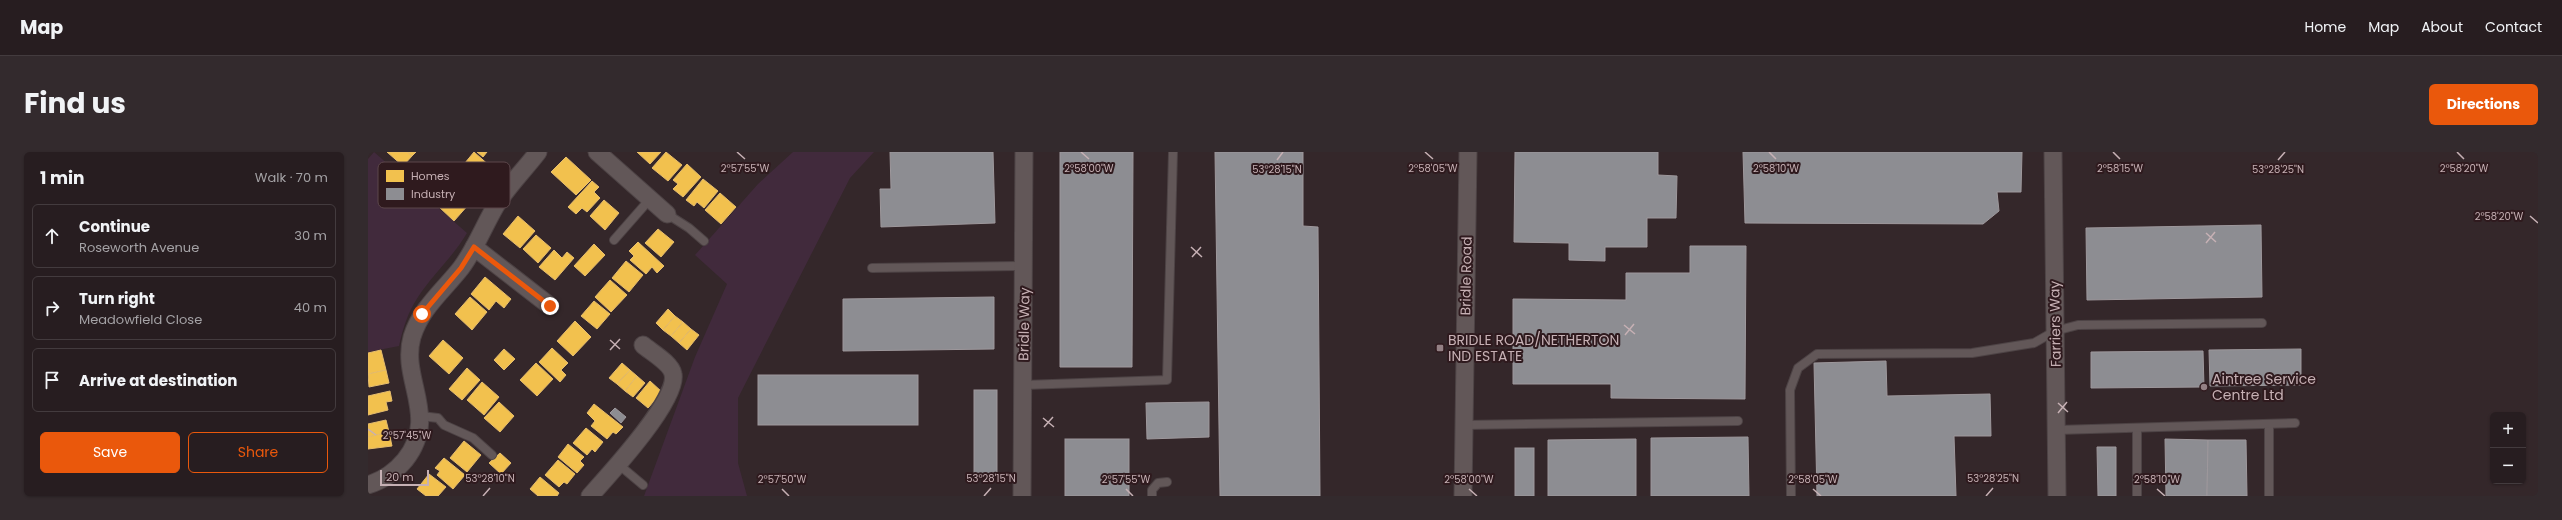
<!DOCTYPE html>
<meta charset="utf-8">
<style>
body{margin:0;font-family:Poppins,sans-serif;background:#332a2d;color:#f1f3f6}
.controls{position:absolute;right:12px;bottom:12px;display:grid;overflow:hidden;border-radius:6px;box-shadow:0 1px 3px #0004}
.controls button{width:36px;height:36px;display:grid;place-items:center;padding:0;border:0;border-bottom:1px solid #433b3e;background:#271d20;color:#f1f3f6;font:20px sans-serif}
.scale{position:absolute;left:12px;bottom:10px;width:49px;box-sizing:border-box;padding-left:4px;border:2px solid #c6b0b4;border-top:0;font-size:11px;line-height:14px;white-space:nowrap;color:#c6b0b4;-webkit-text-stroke:3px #2f1a1e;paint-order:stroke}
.stop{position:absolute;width:12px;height:12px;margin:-9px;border:3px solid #ea580c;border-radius:50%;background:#fff}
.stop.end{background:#ea580c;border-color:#fff;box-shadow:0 1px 4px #0008}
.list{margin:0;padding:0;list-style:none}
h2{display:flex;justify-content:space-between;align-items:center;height:52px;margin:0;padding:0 16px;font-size:17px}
h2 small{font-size:13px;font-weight:400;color:#a4a2a5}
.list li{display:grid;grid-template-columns:26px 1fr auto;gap:12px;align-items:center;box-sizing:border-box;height:64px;margin:0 8px 8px;padding:0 8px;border:1px solid #433b3e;border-radius:6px}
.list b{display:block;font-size:15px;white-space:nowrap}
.list p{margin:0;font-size:13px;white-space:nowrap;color:#a4a2a5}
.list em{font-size:13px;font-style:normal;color:#a4a2a5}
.actions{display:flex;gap:8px;padding:12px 16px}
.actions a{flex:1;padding:9px 0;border:1px solid #ea580c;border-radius:6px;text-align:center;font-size:14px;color:#ea580c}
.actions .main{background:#ea580c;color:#fff}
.icon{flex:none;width:22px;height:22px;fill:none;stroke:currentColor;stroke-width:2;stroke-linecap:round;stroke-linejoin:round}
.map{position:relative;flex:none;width:2170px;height:344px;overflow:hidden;border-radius:6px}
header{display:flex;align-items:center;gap:24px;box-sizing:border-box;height:56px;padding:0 20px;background:#271d20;border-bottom:1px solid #433b3e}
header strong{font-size:19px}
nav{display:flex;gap:22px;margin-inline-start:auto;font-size:14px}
.intro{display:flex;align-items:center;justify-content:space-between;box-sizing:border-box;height:96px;padding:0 24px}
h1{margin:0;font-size:28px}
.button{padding:10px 18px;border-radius:6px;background:#ea580c;color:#fff;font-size:14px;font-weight:700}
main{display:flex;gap:24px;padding:0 24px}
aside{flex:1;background:#271d20;border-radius:6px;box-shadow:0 1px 3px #0004}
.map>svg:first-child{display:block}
.green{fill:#412a3c}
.homes{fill:#f2c14e;stroke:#e5bc6d}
.industry{fill:#8d8d92;stroke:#9e989c}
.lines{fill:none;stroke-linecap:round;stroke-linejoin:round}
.lane-casing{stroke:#4d4345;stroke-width:10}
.street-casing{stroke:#4d4345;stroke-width:19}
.lane{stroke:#625758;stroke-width:8}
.street{stroke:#625758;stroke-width:17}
.route{stroke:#ea580c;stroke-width:5}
.ticks{fill:none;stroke:#c6b0b4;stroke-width:1.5}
.poi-dot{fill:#938084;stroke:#2f1a1e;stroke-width:1.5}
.labels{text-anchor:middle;stroke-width:4;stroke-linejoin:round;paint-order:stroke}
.street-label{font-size:14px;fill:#c6b0b4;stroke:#2f1a1e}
.poi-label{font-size:14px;fill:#c6b0b4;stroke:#2f1a1e;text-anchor:start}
.key{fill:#2f1a1e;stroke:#5c474b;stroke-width:1}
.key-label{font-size:11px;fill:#c6b0b4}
.ticks-label{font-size:10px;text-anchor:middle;fill:#c6b0b4;stroke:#2f1a1e;stroke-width:4;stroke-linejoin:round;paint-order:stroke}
</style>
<header>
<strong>Map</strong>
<nav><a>Home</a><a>Map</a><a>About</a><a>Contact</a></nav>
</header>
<div class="intro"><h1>Find us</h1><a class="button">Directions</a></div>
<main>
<aside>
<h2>1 min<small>Walk · 70 m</small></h2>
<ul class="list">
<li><svg class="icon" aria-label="ahead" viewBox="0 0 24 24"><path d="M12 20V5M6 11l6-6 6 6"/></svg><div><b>Continue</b><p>Roseworth Avenue</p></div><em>30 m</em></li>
<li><svg class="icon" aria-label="right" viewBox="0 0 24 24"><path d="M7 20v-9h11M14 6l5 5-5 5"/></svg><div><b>Turn right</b><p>Meadowfield Close</p></div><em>40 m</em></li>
<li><svg class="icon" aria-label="arrive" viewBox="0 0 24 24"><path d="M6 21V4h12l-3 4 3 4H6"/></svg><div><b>Arrive at destination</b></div></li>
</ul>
<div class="actions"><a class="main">Save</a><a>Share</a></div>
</aside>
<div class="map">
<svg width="2170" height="344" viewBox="0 0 2170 344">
<rect width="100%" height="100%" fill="#34272a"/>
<g class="green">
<path d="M6,0L99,81C85,105 65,122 50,145C40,160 35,176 31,194L0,200V7Z"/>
<polygon points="425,0 506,0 482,26 370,246 370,311 379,344 276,344 327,205 359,132 327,103 390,32"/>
</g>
<g class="homes">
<polygon points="19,0 39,0 44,4 35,14"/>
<polygon points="39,0 48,0 44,4"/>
<polygon points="106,0 123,15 109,32 92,17"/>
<polygon points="109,0 119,0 115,5"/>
<polygon points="269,0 293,0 282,12"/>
<polygon points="298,0 314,13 300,29 284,16"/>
<polygon points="198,5 223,28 208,43 183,20"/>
<polygon points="319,12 333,25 315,45 305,37 310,32 305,28"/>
<polygon points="335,27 350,39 336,56 329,50 326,54 318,48"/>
<polygon points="224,29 231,35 226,40 232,46 219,60 214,56 208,62 200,55"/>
<polygon points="85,38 101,52 86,69 70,54"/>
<polygon points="352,41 368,55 353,72 337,58"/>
<polygon points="236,48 251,61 237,78 222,64"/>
<polygon points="150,64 167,79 152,96 135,82"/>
<polygon points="290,77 306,90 293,105 277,91"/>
<polygon points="168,83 183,96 170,111 155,97"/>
<polygon points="270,90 296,114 289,121 284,115 278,122 262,108 266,104 261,99"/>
<polygon points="226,92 237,103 217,124 206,114"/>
<polygon points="186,98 194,106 199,100 206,106 187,128 171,115"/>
<polygon points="258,109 275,123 261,140 244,126"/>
<polygon points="117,125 143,147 136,156 128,149 121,158 103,142"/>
<polygon points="242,128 259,143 243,160 227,145"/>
<polygon points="102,145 119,160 104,178 87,162"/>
<polygon points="226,149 242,162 229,177 213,164"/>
<polygon points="300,157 307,164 295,178 288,171"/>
<polygon points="307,164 315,170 303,184 295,178"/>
<polygon points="207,169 223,185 205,204 189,189"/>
<polygon points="315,170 323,177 311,191 303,184"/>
<polygon points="323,177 331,183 319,198 311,191"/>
<polygon points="75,188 95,206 81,222 61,204"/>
<polygon points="184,196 200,211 193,218 198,223 192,230 171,210"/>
<polygon points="136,197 147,207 136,218 126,208"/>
<polygon points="13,198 18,218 0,222 0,201"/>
<polygon points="168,211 185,227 169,244 152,228"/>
<polygon points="254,211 262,218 249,232 241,226"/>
<polygon points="99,216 112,228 94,248 81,237"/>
<polygon points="18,218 21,231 1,235 0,222"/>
<polygon points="262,218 269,224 257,239 249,232"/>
<polygon points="269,224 277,231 265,245 257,239"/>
<polygon points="282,229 294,240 280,256 268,246"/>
<polygon points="114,230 131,245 116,263 99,248"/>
<polygon points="22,239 24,249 18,250 20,258 0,263 0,244"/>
<polygon points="131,250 146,264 132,280 116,266"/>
<polygon points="226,252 255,275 248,282 245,280 239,287 223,274 227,269 219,261"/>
<polygon points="18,268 21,280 0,285 0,272"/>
<polygon points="218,276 235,290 227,300 224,297 219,303 205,291"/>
<polygon points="21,280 24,294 0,297 0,285"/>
<polygon points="96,289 113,303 99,320 82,306"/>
<polygon points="200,292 216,305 212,309 216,313 209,321 190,305"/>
<polygon points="132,301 143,311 133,322 121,311"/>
<polygon points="76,306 97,323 85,337 69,323 72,319 67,316"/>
<polygon points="190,308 207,322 199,332 196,330 191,335 177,323"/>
<polygon points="61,322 78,335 70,344 58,344 49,337"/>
<polygon points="172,325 191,341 189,344 170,344 162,337"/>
</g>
<g class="industry">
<polygon points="522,0 625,0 627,71 513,75 512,37 523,37"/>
<polygon points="692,0 765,0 764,215 692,215"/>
<polygon points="847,0 935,0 935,74 950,75 952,344 852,344"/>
<polygon points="1147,0 1290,0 1290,23 1309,24 1308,66 1279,66 1279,95 1237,95 1237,109 1201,108 1201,91 1146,90"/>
<polygon points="1375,0 1654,0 1653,40 1629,40 1631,59 1615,72 1377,71"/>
<polygon points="1893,73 1894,145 1719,148 1718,76"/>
<polygon points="1322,94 1378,94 1377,247 1243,246 1243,232 1145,232 1145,147 1258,148 1258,121 1322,121"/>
<polygon points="626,145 626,197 475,199 475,147"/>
<polygon points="1933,197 1933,233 1842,234 1841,198"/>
<polygon points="1835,199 1836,235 1723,236 1723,200"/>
<polygon points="1518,209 1519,244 1622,242 1623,284 1586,284 1588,344 1449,344 1446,211"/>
<rect x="390" y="223" width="160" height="50"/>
<rect x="606" y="238" width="23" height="84"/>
<polygon points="841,250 841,285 779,287 778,251"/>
<polygon points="247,256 258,265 253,271 242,261"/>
<polygon points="1380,285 1381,344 1283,344 1283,286"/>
<rect x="697" y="287" width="64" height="57"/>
<polygon points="1268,287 1268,344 1180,344 1180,288"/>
<polygon points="1797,287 1840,288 1839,344 1798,344"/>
<polygon points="1840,288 1878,288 1879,344 1839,344"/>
<polygon points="1729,295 1748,295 1748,344 1730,344"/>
<rect x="1147" y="296" width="19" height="48"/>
</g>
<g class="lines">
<g class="lane-casing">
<g id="lane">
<polyline points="299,62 321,76 336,89"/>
<polyline points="246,88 282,47"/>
<polyline points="504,116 657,114"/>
<polyline points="656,233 799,228 805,0"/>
<polyline points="53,264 70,266 76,273 105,286 124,303"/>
<polyline points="1901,272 1901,344"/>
<polyline points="1096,273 1370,269"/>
<polyline points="1769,276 1769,344"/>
<polyline points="1689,278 1927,271"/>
<polyline points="250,312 275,333"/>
<polyline points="784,344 784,338 790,331 799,330"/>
<polyline points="1423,344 1422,238 1430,216 1449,202 1604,201 1666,191 1687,179 1710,173 1894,171"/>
</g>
</g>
<g class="street-casing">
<g id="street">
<polyline points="229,0 299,62"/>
<polyline points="1685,0 1689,344"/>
<polyline points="106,95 182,154"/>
<path d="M0,333C16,328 27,320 37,308C72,264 32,228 44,185C53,156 75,139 93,116C108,96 117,71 130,50C142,32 157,17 170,0"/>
<path d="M222,344C240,324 311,247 305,222C303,211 283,200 275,193"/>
<polyline points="654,344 656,0"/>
<polyline points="1095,344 1100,0"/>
</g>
</g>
<use href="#lane" class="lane"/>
<use href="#street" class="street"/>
</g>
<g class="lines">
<polyline class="route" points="54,162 93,116 106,95 182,154"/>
</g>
<path class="ticks" d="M369,0L377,7M713,0L721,7M1057,0L1065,7M1401,0L1408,7M1745,0L1752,7M2089,0L2096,7M909,8L915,0M1910,8L1917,0M2162,64L2170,71M1838,81L1848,90M1838,91L1847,80M823,95L834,105M824,105L833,95M1256,173L1267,182M1257,183L1266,172M242,188L252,197M242,198L252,187M1690,251L1700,260M1690,261L1699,250M675,266L686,275M676,275L685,265M0,277L8,283M414,337L421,344M758,337L765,344M1101,337L1109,344M1445,337L1453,344M1789,337L1797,344M115,344L122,336M616,344L623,336M1618,344L1625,336"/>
<g class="poi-dot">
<rect x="1068" y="192" width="8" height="8" rx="2"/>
<circle cx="1836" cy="235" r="4"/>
</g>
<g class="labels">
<g class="street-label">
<text transform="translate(1098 124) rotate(-89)" y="5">Bridle Road</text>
<text transform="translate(656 172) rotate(-89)" y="5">Bridle Way</text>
<text transform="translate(1687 172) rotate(-91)" y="5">Farriers Way</text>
</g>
<g class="poi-label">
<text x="1080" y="193">BRIDLE ROAD/NETHERTON<tspan x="1080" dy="16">IND ESTATE</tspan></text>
<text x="1844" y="232">Aintree Service<tspan x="1844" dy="16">Centre Ltd</tspan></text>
</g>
</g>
<rect x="10" y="10" width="132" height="46" rx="6" class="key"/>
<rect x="18" y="18" width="18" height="12" fill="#f2c14e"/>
<rect x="18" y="36" width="18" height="12" fill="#8d8d92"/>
<g class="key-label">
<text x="43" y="28">Homes</text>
<text x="43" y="46">Industry</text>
</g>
<g class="ticks-label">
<text x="2096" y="20">2°58'20"W</text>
<text x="377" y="20">2°57'55"W</text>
<text x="721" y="20">2°58'00"W</text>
<text x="1065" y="20">2°58'05"W</text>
<text x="1408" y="20">2°58'10"W</text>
<text x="1752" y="20">2°58'15"W</text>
<text x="1910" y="21">53°28'25"N</text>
<text x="909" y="21">53°28'15"N</text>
<text x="2131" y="68">2°58'20"W</text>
<text x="39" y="287">2°57'45"W</text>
<text x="122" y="330">53°28'10"N</text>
<text x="623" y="330">53°28'15"N</text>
<text x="1625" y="330">53°28'25"N</text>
<text x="414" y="331">2°57'50"W</text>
<text x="758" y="331">2°57'55"W</text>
<text x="1101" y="331">2°58'00"W</text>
<text x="1445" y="331">2°58'05"W</text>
<text x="1789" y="331">2°58'10"W</text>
</g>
</svg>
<div class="controls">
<button>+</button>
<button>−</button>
</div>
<div class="scale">20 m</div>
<div class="stop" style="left:54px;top:162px"></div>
<div class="stop end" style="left:182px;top:154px"></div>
</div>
</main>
